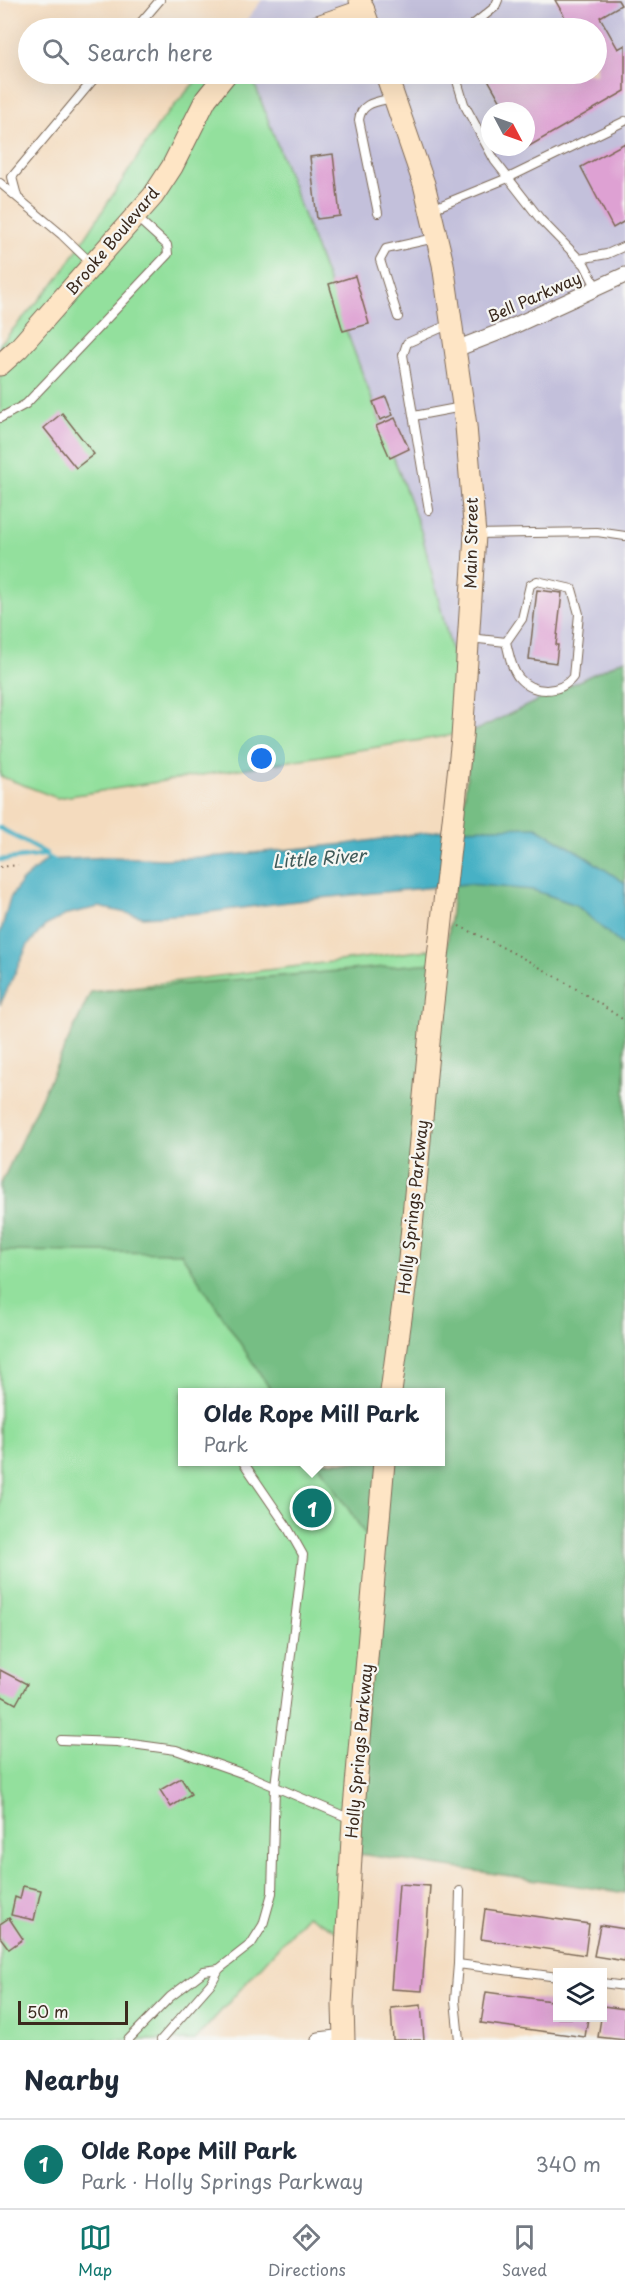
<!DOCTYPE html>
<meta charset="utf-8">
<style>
body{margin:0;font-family:"Playpen Sans",sans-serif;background:#f2f2f3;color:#1f2937}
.controls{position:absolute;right:18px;bottom:18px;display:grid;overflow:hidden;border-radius:0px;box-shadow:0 6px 24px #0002}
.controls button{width:54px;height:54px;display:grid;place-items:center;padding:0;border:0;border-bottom:2px solid #e0e1e3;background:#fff;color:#1f2937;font:30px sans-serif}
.compass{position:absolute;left:481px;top:102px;width:54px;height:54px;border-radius:50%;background:#fff;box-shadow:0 6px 24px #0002;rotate:131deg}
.scale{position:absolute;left:18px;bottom:15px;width:110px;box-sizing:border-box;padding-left:6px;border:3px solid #3b2a1e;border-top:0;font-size:16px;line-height:21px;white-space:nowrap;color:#3b2a1e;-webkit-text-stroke:4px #f6f6f2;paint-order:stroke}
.you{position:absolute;left:262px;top:759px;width:21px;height:21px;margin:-15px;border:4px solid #fff;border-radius:50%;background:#1a73e8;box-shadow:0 0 0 9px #1a73e833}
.badge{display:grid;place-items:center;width:39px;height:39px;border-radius:50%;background:#0f766e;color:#fff;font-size:20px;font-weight:700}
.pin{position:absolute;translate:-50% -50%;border:3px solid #fff;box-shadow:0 2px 6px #0006}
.popup{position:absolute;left:178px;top:1388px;width:267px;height:78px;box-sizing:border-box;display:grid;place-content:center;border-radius:0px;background:#fff;filter:drop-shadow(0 2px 4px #0005);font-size:20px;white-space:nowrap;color:#747a83}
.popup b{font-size:22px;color:#1f2937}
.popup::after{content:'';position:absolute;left:50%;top:100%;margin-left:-12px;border:12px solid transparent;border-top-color:#fff}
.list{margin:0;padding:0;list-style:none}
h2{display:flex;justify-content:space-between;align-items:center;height:78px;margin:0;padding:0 24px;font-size:26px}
h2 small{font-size:20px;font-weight:400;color:#747a83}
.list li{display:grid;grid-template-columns:39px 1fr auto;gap:18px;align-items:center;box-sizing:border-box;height:90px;padding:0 24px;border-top:2px solid #e0e1e3}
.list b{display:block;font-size:22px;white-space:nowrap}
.list p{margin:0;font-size:20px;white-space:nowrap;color:#747a83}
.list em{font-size:20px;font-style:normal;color:#747a83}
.icon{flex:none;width:33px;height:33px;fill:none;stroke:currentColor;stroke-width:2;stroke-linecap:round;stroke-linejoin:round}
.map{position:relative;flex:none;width:625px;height:2040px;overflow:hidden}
.search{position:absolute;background:#fff;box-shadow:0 6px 24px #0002;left:18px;right:18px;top:18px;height:66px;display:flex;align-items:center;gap:15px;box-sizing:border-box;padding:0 21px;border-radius:33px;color:#747a83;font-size:22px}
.sheet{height:168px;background:#fff}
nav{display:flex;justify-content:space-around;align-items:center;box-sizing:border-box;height:84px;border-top:2px solid #e0e1e3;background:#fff;font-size:16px;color:#747a83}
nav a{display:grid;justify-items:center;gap:3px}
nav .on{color:#0f766e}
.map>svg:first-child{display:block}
.industrial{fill:#c3c0db;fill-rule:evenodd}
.green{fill:#93e09d;stroke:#67855e;stroke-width:1.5;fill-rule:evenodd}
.forest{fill:#76be84;stroke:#587451;stroke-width:1.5}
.water{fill:#47b1c5;stroke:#416e72;stroke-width:1.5}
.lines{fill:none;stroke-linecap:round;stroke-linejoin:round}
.stream{stroke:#47b1c5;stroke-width:4.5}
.building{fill:#dea1d3}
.lane-casing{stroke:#7c6856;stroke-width:10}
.street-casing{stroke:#7c6856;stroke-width:17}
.secondary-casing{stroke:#7c6856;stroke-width:23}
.path{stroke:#7c6856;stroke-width:2;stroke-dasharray:1.5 4.5;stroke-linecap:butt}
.lane{stroke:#fff;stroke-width:8}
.street{stroke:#fff;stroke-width:15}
.secondary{stroke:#fee5c5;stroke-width:21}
.labels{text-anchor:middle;stroke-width:4.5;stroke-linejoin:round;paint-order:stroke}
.street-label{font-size:16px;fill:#3b2a1e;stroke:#f6f6f2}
.water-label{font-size:18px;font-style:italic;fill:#3f5958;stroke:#f6f6f2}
</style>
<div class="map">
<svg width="625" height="2040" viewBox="0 0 625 2040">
<rect width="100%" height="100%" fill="#f6f6f2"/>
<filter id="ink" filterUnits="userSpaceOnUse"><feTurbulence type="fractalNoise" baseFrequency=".0167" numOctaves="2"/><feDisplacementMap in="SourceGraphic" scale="12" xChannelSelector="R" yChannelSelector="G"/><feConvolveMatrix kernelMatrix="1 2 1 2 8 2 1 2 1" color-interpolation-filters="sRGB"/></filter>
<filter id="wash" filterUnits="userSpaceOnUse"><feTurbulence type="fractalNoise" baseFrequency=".008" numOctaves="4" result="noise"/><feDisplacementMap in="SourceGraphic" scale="24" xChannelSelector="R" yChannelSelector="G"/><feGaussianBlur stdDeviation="1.35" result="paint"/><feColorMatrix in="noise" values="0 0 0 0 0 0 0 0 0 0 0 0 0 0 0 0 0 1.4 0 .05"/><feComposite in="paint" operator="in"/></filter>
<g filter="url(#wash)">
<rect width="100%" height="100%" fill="#f4dbbe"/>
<path class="industrial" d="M262,0H625V659L472,732L421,531L251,74H596V28H240ZM490,111H526V147H490Z"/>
<g class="green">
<polygon points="202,74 251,74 421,531 472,732 57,798 0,776 0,344 60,276 161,121"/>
<path d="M625,734L383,1830L344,1873L339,1933L307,1915L195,2040H0V1186L91,992L451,947ZM183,1392H441V1462H183Z"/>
</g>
<polygon class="forest" points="625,659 625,1893 346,1852 373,1546 317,1462 441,1462 441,1392 272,1392 181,1253 0,1251 0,1186 91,992 445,962 472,732"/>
<polygon class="water" points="536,827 583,855 625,883 625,948 576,905 533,890 467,884 321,898 202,913 144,917 99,907 68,914 45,926 28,945 0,1005 0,934 10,898 22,881 46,860 112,857 164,859 221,856 346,844 451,829"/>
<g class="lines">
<g class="stream">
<polyline points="0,828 47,854"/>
<polyline points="0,860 44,855 55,861"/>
</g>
</g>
<g id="blocks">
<g class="building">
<polygon points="555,0 618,0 621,5 600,17 618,49 625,45 625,91 526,148 526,111 506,111 485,74 597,74 597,28 566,28 570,26"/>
<polygon points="625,143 625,221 613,228 581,167"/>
<polygon points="333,154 340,216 317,219 310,157"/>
<polygon points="355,276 369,324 343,331 329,284"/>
<polygon points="386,397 393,415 380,420 373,402"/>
<polygon points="62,413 94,454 76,468 44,428"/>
<polygon points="395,418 409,449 390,458 376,426"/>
<polygon points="537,590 562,593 556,645 558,645 556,663 529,659"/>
<polygon points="0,1670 27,1684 16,1704 0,1695"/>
<polygon points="181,1778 191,1794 171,1807 160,1790"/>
<polygon points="399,1884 430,1886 422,1991 391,1989"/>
<polygon points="23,1886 41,1890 34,1920 11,1915 15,1897 20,1899"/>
<polygon points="485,1909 589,1924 585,1955 481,1939"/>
<polygon points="9,1918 23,1939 9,1949 0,1937 0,1924"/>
<polygon points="600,1925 625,1929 625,1961 594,1956"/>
<polygon points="486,1992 558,2002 558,2018 588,2018 585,2037 481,2023"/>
<polygon points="421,2005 424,2040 393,2040 391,2008"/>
<polygon points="603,2006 625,2009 625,2040 598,2037"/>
</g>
</g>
</g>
<g filter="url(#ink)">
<use href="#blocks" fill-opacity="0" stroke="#7c6856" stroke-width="1.5"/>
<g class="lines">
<g class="lane-casing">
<g id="lane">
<polyline points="136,28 160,0"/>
<polyline points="469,28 495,7 498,0"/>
<polyline points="455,74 464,104 495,161 541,220 585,265 597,289"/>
<polyline points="0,183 62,235 92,264"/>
<polyline points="17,196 12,177 98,74"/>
<polyline points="432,209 508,178 625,121"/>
<path d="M378,213L359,120C361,102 377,102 393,98"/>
<polyline points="579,259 607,254 625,246"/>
<polyline points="398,317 380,260 386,249 435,238"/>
<polyline points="414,416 462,407"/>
<polyline points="0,418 26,404 168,254 167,245 136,217"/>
<polyline points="429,510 403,355 407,343 450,324"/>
<polyline points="476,534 597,532 625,536"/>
<path d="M470,638L506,642C509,653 511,669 519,678C533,694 560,694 573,677L579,614L572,589L537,581L530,585L522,619L506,642"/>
<polyline points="61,1740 117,1742 176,1750 250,1776 351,1819"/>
<polyline points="458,1964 460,1891"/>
<polyline points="602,1983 625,1986"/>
<polyline points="128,2040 170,1997 204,1971 219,1969"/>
<polyline points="161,2040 212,1982 219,1969 251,1944 263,1925 267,1911 272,1893 275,1786 303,1555 286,1525 243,1462"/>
<polyline points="459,2040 455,2000 458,1964 558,1977"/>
</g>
</g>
<g class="street-casing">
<g id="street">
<polyline points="456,349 505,330 625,275"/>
<polyline points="319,2040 344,2037"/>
</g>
</g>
<g class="secondary-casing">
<g id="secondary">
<polyline points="360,0 370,28"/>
<polyline points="312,28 364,10"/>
<polyline points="386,74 424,184 443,264 466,426 475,535 462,738 431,1021 409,1259 391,1392"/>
<polyline points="0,365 19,348 153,196 172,167 206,99 226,74"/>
<polyline points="344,2040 343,2005 353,1820 384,1462"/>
</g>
</g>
<g class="path">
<polyline points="0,867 18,865"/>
<path d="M459,926C517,953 572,984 625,1021"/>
</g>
<use href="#lane" class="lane"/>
<use href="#street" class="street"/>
<use href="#secondary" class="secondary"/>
</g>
</g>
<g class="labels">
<g class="street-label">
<text transform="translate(112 241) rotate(-50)" y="6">Brooke Boulevard</text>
<text transform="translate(534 297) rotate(-24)" y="6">Bell Parkway</text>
<text transform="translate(471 543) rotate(-89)" y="6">Main Street</text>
<text transform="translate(413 1207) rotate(-84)" y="6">Holly Springs Parkway</text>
<text transform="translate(359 1751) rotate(-85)" y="6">Holly Springs Parkway</text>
</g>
<g class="water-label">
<text transform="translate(319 859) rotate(-4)" y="6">Little River</text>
</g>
</g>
</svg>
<div class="controls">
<button><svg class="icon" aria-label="layers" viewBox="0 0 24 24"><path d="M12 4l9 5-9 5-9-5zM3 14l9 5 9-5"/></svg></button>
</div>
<svg class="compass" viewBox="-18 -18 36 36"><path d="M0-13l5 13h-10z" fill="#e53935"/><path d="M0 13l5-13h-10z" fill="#747a83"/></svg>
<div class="scale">50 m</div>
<div class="you"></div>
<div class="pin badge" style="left:312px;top:1508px">1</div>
<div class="popup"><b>Olde Rope Mill Park</b>Park</div>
<div class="search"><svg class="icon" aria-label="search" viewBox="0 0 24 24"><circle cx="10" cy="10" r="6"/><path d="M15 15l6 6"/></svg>Search here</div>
</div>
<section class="sheet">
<h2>Nearby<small></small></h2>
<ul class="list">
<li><span class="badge">1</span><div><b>Olde Rope Mill Park</b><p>Park · Holly Springs Parkway</p></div><em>340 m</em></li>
</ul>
</section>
<nav>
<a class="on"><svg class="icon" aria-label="map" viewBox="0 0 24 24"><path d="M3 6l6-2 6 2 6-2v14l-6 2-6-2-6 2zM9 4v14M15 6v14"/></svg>Map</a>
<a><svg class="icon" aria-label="directions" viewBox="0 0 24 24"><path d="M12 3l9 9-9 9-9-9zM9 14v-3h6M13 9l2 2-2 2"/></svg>Directions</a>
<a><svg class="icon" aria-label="saved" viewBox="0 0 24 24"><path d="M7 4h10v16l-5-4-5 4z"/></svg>Saved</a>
</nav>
